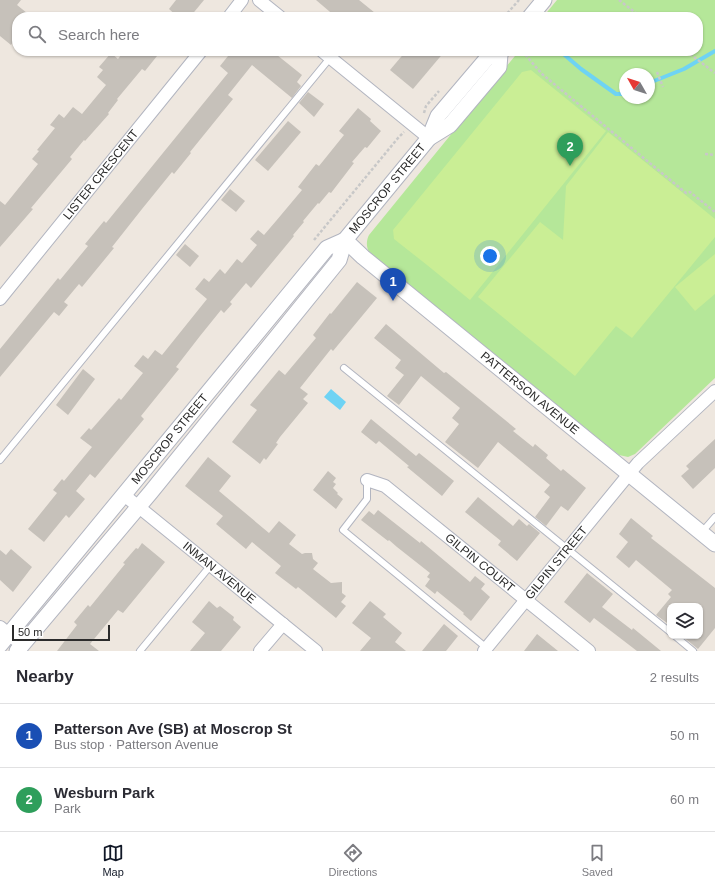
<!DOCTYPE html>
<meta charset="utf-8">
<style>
body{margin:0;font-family:Helvetica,sans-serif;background:#f7f7f7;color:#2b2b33}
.controls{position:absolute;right:12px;bottom:12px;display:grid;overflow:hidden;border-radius:8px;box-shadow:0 1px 3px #0004}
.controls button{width:36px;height:36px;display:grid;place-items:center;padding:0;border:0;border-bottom:1px solid #e1e1e2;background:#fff;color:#2b2b33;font:20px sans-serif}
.compass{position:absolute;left:619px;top:68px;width:36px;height:36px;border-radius:50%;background:#fff;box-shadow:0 1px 3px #0004;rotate:309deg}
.scale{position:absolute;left:12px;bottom:10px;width:98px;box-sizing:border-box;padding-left:4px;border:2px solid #2c2c2c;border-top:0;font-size:11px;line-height:14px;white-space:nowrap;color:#2c2c2c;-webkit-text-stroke:3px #fff;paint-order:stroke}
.you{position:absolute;left:490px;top:256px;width:14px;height:14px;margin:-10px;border:3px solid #fff;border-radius:50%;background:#1a73e8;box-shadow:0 0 0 6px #1a73e833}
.badge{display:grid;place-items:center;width:26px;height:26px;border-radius:50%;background:#111827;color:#fff;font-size:13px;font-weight:700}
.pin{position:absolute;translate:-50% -33px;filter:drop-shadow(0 1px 2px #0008)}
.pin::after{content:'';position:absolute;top:21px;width:14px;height:12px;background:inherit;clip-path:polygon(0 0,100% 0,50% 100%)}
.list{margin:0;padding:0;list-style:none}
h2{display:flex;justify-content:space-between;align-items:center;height:52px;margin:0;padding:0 16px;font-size:17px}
h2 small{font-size:13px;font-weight:400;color:#7c7c81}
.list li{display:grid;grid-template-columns:26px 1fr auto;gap:12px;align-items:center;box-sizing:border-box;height:64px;padding:0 16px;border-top:1px solid #e1e1e2}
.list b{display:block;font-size:15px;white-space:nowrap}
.list p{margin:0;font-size:13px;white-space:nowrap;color:#7c7c81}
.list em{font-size:13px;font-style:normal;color:#7c7c81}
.icon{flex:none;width:22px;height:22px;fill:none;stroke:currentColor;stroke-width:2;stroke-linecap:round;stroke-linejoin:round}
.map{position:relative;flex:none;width:715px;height:651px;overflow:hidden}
.search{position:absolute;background:#fff;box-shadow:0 1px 3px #0004;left:12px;right:12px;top:12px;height:44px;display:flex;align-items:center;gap:10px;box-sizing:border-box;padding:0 14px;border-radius:16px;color:#7c7c81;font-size:15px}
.sheet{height:180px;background:#fff}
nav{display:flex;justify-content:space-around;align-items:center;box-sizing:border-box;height:56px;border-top:1px solid #e1e1e2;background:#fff;font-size:11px;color:#7c7c81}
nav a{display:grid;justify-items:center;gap:2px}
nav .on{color:#111827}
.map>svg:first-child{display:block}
.green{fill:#b5e799;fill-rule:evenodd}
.pitch{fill:#caee95}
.water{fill:#6ed3f4}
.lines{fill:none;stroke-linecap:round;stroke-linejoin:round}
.stream{stroke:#6ed3f4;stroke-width:4}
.building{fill:#c6c1ba}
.service-casing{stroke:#b2b5c0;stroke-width:8}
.minor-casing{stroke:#b2b5c0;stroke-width:14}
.tertiary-casing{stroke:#b2b5c0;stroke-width:17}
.path{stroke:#c8c8c8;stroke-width:2.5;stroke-dasharray:3 2;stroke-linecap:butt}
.service{stroke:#fff;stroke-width:6}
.minor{stroke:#fff;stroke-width:12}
.tertiary{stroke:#fff;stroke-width:15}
.labels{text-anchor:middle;stroke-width:3;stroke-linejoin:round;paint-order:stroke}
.street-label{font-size:12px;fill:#2c2c2c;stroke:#fff}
</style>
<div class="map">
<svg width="715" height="651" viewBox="0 0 715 651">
<rect width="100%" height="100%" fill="#eee7df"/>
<path class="green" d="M557,0H715V378L635,454L628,457L619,455L370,253C366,248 366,241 369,235L519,51H698V17H543ZM625,74H649V98H625Z"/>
<g class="pitch">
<polygon points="531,70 606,131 470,300 427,265 394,239 393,230 522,72"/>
<polygon points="608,132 715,219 715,237 632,338 616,326 575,376 478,297 540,222 563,240 566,186"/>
<polygon points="715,254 715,294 695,311 675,287"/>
</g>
<polygon class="water" points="331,389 346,402 340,410 324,397"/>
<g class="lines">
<g class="stream">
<polyline points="560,51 581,69 616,94 625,94"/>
<polyline points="649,83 684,69 715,51"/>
</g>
</g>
<g class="building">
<polygon points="0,0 21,0 17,5 32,17 17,17 17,37 11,45 0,36"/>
<polygon points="176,0 204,0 190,17 178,17 169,9"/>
<polygon points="316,0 359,0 380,17 336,17"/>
<polygon points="124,51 161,51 145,71 142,69 117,99 118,100 108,113 109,114 85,141 84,140 70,157 72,159 31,208 33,209 0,247 0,201 5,205 38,164 32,159 39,151 37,150 55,128 50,125 59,114 64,118 73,107 82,114 106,85 97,77 103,70 99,67 111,53 118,59"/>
<polygon points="232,51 272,51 302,75 297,82 301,86 292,98 252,65 228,95 233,99 190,152 191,153 174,174 172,172 142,209 112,247 114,248 82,287 79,284 64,302 68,305 59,316 54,312 0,377 0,349 58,278 60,280 88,246 85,244 104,221 106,223 228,73 220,66"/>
<polygon points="406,51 445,51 413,89 390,70"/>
<polygon points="308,92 324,104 314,117 299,103"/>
<polygon points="358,108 371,119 370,121 381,131 367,148 365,147 352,162 354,163 331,193 329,192 319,204 318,203 303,221 304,222 293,235 294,236 251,288 246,283 230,302 232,304 224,313 221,310 200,336 176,367 179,369 141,416 144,419 95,478 90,474 76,491 85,499 69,518 66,515 44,542 28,529 57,493 53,490 62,479 64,481 92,447 80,438 89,428 91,430 119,398 121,400 143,373 134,366 143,355 148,359 155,350 162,355 207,299 195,289 204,278 209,282 220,269 225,274 237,259 242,263 257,245 250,239 258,230 264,235 276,221 302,190 298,187 316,164 319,166 344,135 339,131"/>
<polygon points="288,121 301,132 268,171 255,160"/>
<polygon points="230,189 245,201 236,212 221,200"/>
<polygon points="185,244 199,256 190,267 176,255"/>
<polygon points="357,282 377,298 333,351 331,349 300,388 308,394 303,399 308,403 280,437 276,443 278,444 266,460 264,458 260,464 232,442 257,410 250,405 279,370 285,375 316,338 313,335 330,313 331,314"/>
<polygon points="386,324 444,373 446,372 516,429 513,431 533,447 535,444 548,455 546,458 561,471 563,469 586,488 568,511 561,506 546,526 535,517 550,497 544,492 550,485 498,442 478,468 445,442 459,424 452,418 460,408 421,376 399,405 387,396 404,375 395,368 401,360 374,338"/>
<polygon points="83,369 95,379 68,415 56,405"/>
<polygon points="371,419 416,456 419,453 454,481 442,496 407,467 409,466 379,441 376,444 361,432"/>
<polygon points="715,439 715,468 693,489 681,476 689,469 686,466"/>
<polygon points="208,457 231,476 219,491 269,533 279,521 296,535 289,544 302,554 305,553 312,553 313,559 318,563 313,569 331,583 342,582 342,593 346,596 341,602 346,606 336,618 298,587 296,589 275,573 281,566 252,542 246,549 216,524 223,516 185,486"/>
<polygon points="328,471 336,478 333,482 336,484 333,488 338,493 337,494 343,499 336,509 313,490"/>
<polygon points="478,497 513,526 519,519 527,526 529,524 540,533 517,561 498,545 501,541 465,512"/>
<polygon points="378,510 420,543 421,541 470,582 475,576 485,584 481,589 490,597 471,621 463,614 464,613 437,591 435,594 425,586 430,579 427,577 430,573 397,547 389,540 388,541 361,520 369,511 374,515"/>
<polygon points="631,518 653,536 651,538 715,588 715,628 698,649 682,636 700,636 700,606 670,606 670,625 656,615 671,597 668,594 672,590 636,560 629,568 616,557 628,542 619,534"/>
<polygon points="142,543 165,562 123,613 118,610 90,644 99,651 57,651 77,625 74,622 88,605 90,607 125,564 123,563 136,548 138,549"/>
<polygon points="11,549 32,567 13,592 0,580 0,550 6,555"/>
<polygon points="587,573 613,594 602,607 632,630 633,628 661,651 637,651 594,618 590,623 564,602"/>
<polygon points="209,601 217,608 220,606 234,617 233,620 241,627 221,651 190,651 205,633 192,622"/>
<polygon points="370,601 386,614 383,617 402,633 395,642 406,651 360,651 371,638 352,623"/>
<polygon points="444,624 458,636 446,651 422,651"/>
<polygon points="537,634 558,651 524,651"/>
</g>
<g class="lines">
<g class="service-casing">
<g id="service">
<polyline points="344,368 670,632"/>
<polyline points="0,460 330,58"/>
<polyline points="367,480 367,499 343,530 488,649"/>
<polyline points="702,532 715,517"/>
<polyline points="675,636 693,651"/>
<polyline points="140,651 211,565"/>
</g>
</g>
<g class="minor-casing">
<g id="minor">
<polyline points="259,0 280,17"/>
<polyline points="229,17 242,0"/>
<polyline points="322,51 429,138"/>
<path id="s1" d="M0,299L201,51"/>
<path id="s2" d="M367,480L385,486L589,651"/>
<path id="s3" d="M124,495L316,651"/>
<polyline points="0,627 22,645"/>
<polyline points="260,651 283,624"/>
<path id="s4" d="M484,651L638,463L715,391"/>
</g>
</g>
<g class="tertiary-casing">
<g id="tertiary">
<polyline points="530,17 544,0"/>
<polyline points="429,138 450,125 499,67 500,54 502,51"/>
<path id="s5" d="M345,240L363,257L715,544"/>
<path id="s6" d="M0,645L327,248L345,240"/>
<path id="s7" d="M17,651L151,492L339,260L345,240L429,138L438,116L489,56L500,54"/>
</g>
</g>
<g class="path">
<polyline points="619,0 641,17"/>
<polyline points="504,17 519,0"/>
<polyline points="522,51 542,74 686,193 690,192 715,212"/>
<polyline points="686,51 715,73"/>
<polyline points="657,72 663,87"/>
<polyline points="424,113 426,106 439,91"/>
<polyline points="705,154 715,155"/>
<polyline points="314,240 398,138 404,132"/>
</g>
<use href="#service" class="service"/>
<use href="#minor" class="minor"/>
<use href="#tertiary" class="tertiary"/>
</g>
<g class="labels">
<g class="street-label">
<text dy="4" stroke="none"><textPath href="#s1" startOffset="160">LISTER CRESCENT</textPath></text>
<text dy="4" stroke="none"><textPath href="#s7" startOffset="594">MOSCROP STREET</textPath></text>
<text dy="4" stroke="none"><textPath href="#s5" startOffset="240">PATTERSON AVENUE</textPath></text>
<text dy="4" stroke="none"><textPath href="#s6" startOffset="267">MOSCROP STREET</textPath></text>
<text dy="4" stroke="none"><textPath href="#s2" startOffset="141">GILPIN COURT</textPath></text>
<text dy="4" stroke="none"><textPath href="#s4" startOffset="114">GILPIN STREET</textPath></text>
<text dy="4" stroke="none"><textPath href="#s3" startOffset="123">INMAN AVENUE</textPath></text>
</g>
</g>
</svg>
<div class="controls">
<button><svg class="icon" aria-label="layers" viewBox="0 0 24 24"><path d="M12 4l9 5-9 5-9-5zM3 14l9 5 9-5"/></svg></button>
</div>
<svg class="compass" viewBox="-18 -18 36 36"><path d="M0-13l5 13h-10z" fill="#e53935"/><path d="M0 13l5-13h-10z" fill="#7c7c81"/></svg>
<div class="scale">50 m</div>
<div class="you"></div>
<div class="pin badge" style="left:393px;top:301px;background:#1a4fb4">1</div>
<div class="pin badge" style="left:570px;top:166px;background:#2e9e5b">2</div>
<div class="search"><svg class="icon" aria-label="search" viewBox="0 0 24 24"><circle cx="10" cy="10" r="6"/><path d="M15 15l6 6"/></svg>Search here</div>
</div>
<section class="sheet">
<h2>Nearby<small>2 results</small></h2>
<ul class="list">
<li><span class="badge" style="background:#1a4fb4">1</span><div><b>Patterson Ave (SB) at Moscrop St</b><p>Bus stop · Patterson Avenue</p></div><em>50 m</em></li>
<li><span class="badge" style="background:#2e9e5b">2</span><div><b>Wesburn Park</b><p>Park</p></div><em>60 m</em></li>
</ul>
</section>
<nav>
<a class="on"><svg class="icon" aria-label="map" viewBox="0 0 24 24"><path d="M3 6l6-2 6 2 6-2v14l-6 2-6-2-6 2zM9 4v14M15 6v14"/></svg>Map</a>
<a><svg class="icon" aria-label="directions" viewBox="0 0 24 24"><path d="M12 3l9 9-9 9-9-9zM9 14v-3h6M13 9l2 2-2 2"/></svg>Directions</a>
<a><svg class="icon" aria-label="saved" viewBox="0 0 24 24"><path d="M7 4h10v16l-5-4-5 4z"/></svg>Saved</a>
</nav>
